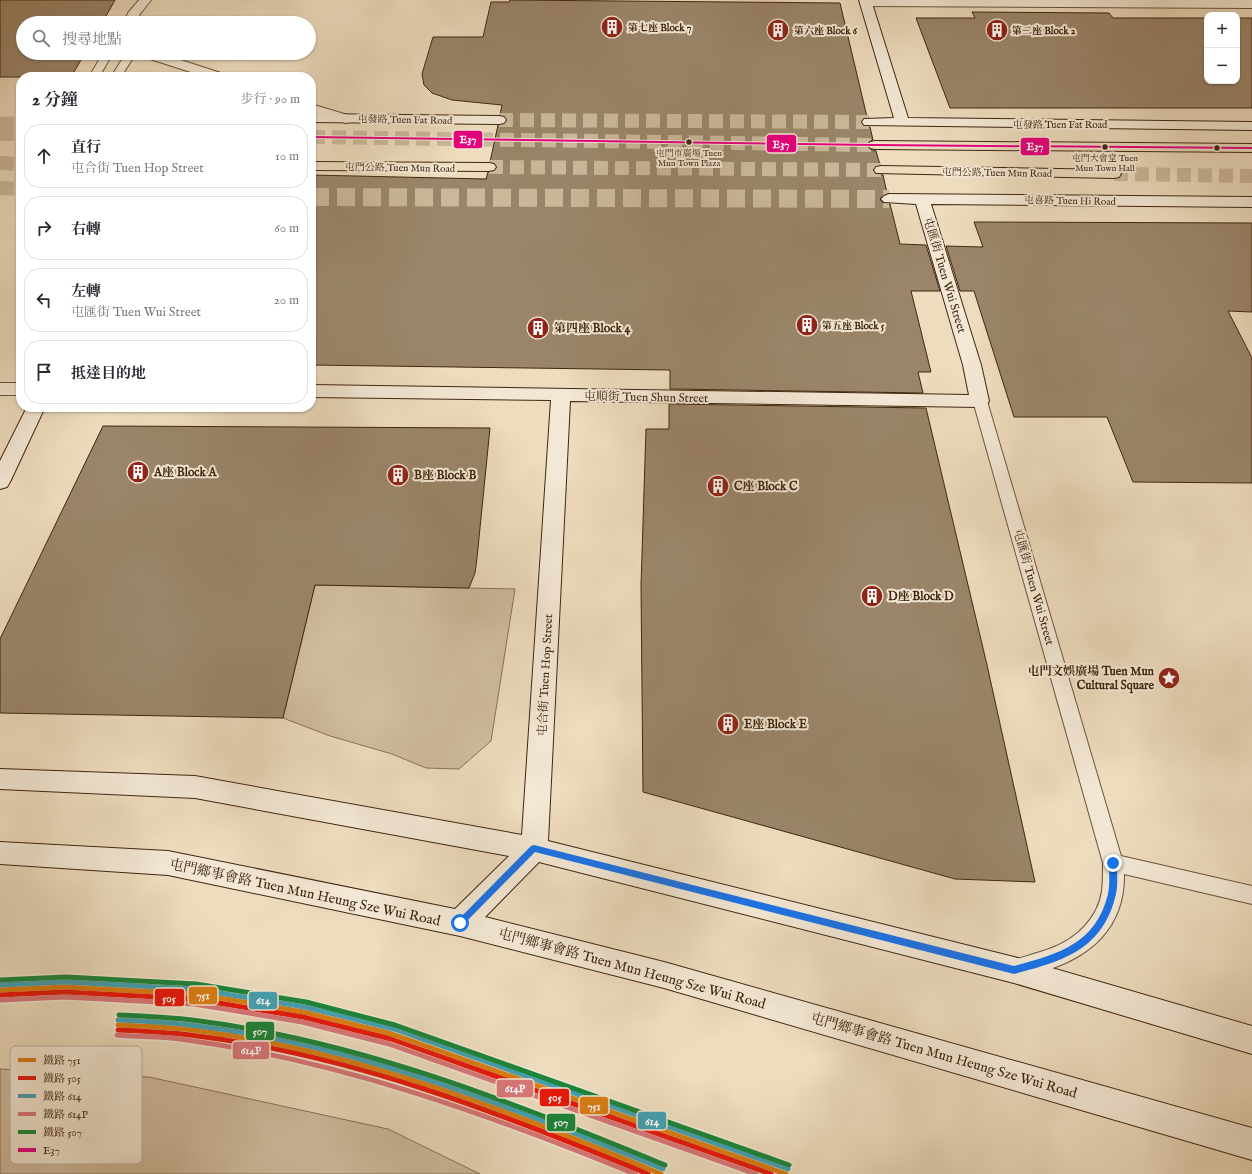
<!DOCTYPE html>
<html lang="zh-TW">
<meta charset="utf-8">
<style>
body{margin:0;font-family:"IM FELL English","Noto Serif TC",serif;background:#f7f7f7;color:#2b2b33}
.controls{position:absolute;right:12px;top:12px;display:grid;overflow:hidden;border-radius:8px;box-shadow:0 1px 3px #0004}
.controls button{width:36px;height:36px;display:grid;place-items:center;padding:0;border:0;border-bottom:1px solid #e1e1e2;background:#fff;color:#2b2b33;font:20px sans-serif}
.stop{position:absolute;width:12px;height:12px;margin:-9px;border:3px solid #1a73e8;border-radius:50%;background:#fff}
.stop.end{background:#1a73e8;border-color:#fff;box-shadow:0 1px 4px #0008}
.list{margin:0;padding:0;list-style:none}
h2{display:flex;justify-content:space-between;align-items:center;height:52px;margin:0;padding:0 16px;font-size:17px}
h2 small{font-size:13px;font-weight:400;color:#7c7c81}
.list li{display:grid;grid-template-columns:26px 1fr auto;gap:12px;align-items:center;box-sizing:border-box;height:64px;margin:0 8px 8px;padding:0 8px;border:1px solid #e1e1e2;border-radius:16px}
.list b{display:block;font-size:15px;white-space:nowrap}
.list p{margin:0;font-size:13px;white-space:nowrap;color:#7c7c81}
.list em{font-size:13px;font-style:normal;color:#7c7c81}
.icon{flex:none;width:22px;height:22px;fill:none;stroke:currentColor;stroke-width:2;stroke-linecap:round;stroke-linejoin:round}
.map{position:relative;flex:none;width:1252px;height:1174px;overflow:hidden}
.search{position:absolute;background:#fff;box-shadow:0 1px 3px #0004;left:16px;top:16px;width:300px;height:44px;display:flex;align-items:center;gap:10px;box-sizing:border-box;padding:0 14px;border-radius:22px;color:#7c7c81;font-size:15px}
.panel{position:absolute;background:#fff;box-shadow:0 1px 3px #0004;left:16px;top:72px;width:300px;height:340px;border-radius:16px}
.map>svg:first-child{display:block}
.green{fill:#d0bda0;stroke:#887258}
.building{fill:#9a856a;stroke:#40260f}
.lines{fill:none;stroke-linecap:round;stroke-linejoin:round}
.secondary-tunnel-far1{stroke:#cab89b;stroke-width:14;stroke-dasharray:14 7;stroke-linecap:butt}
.secondary-tunnel{stroke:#cab89b;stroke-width:18;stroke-dasharray:18 8;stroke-linecap:butt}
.highway-tunnel{stroke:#cab89b;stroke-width:14;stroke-dasharray:14 7;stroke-linecap:butt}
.lane-casing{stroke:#6b543b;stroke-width:2}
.street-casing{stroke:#6b543b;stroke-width:2}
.secondary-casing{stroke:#40260f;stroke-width:2}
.highway-casing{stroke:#40260f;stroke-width:2}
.lane{fill:#f3e8d5;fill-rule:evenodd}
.street{fill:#f3e8d5;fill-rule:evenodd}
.secondary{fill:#f3e8d5;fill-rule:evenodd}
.highway{fill:#eddcbe;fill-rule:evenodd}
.bus-1-casing{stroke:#f3e8d5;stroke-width:4}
.bus-1{stroke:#e5007d;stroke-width:2}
.rail-1-casing{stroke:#f3e8d5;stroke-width:8}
.rail-2-casing{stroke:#f3e8d5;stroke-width:8}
.rail-3-casing{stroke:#f3e8d5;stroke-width:8}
.rail-4-casing{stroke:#f3e8d5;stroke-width:8}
.rail-5-casing{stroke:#f3e8d5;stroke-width:8}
.rail-1{stroke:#da7d13;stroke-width:5}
.rail-2{stroke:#e6180a;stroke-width:5}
.rail-3{stroke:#44a0b1;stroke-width:5}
.rail-4{stroke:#d9777a;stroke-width:5}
.rail-5{stroke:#1a8539;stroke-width:5}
.route{fill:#1a73e8}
.bus-dot{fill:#40260f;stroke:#f3e8d5;stroke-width:1.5}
.labels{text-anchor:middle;stroke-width:4;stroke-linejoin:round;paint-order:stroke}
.far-bus-label{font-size:9px;fill:#40260f;stroke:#f3e8d5}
.far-poi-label{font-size:10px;font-weight:bold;fill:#40260f;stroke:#f3e8d5;text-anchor:start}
.far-street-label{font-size:10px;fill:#40260f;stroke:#f3e8d5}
.street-label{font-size:12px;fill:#40260f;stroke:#f3e8d5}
.poi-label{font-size:12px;font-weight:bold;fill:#40260f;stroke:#f3e8d5;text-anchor:start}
.near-street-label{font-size:14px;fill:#40260f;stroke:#f3e8d5}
.key{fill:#f3e8d5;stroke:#bdae9a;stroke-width:1}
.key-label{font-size:11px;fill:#40260f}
.line-badge{stroke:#f3e8d5;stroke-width:1.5}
.badge-label{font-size:11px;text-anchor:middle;font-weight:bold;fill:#fff}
</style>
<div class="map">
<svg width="1252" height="1174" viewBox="0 0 1252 1174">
<rect width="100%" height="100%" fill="#eddcbe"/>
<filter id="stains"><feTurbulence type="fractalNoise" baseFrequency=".005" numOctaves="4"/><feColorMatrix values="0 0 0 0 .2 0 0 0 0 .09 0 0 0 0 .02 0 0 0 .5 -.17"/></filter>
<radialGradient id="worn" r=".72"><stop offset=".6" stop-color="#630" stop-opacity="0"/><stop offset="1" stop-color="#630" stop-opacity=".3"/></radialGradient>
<g class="green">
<polygon points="315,585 515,589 491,741 459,769 426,768 392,754 330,736 283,718"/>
<polygon points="0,1069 149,1077 388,1129 480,1174 0,1174"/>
</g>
<g class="building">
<polygon points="0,0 115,0 102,23 23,23 23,53 85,53 71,77 0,77"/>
<polygon points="510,0 840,3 867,117 863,118 861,123 864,126 870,127 873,140 869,141 867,146 870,149 876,151 880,165 875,166 873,171 876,174 883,175 887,193 880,199 883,203 890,204 900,244 926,245 940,291 911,291 931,372 918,372 923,393 670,389 670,370 311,365 311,175 486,179 488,172 495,171 497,166 494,163 490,162 498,125 504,124 507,121 505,116 500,115 502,105 452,100 432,93 424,85 422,74 433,37 483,37 491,2 509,2"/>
<polygon points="972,12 1109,13 1113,18 1207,18 1207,81 1237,81 1237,18 1252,18 1252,108 950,108 916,18 975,18"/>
<polygon points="974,222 1252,223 1252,312 1228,311 1252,358 1252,483 1133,482 1107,417 1014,417 974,291 960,291 946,246 983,247"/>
<polygon points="669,404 926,408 987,665 1035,882 955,879 643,792 641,585 646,429 669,429"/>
<polygon points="103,426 490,428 477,558 475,573 469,588 315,585 283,718 0,713 0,639"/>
</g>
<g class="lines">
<g class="secondary-tunnel-far1">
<polyline points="499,120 869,122"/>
<polyline points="0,124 21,123"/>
<polyline points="0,188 21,189"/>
</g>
<polyline class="secondary-tunnel" points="311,197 889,199"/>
<g class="highway-tunnel">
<polyline points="0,134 21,134"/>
<polyline points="311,137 875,145"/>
<polyline points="0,163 21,164"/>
<polyline points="489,167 881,170"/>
<polyline points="1114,174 1252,176"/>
</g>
<g class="lane-casing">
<g id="lane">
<polygon points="103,53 113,53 99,77 89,77"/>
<polygon points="126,53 136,53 121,77 111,77"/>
<path d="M980,397L985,398L987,401L1121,856L1252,886V904L1124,874C1125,927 1091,957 1044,971C1032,975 1020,981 1008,976L1005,969L1008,962C1022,957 1036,954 1049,949C1075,940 1098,919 1102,891C1103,882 1103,872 1103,863L973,401L975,398Z"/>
</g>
</g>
<g class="street-casing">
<g id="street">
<polygon points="139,0 151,0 140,14 136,23 124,23 128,13"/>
<polygon points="861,0 1252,0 1252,8 866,6 862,5 860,2"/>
<polygon points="140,53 159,53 224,74 226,77 206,77 141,56"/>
<polygon points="311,104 351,116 353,119 351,122 346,123 311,112"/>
<rect x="0" y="383" width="21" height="12"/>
</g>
</g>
<g class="secondary-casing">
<g id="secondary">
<polygon points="859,0 871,0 908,118 1252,122 1252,130 864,125 862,122 864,119 894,118"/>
<polygon points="311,114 499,116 504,117 506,120 504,123 499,124 311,122"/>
<polygon points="889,194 1252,197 1252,207 931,204 981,365 989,401 987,405 980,407 570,401 548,841 1014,957 1252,1026 1252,1054 1014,983 539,862 485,917 664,962 1252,1128 1252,1160 664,988 460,936 168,875 0,864 0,842 168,851 455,909 509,856 195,798 0,789 0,769 195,776 522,835 551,400 311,397 311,385 969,395 963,365 916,204 884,202 881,199 884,196"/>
<polygon points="27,407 45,407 10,482 7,487 0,489 0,461"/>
</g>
</g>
<g class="highway-casing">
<g id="highway">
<polygon points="875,141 1252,144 1252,152 875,149 870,148 868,145 870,142"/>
<polygon points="311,162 489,163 494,164 496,167 494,170 489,171 311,170"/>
<polygon points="881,166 1114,170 1119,171 1121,174 1119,177 1114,178 876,173 874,170 876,167"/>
</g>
</g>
<use href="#lane" class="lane"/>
<use href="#street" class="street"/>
<use href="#secondary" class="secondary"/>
<use href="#highway" class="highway"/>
<g class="bus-1-casing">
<polyline id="bus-1" points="311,137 875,145 1252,148"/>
</g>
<use href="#bus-1" class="bus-1"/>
<g class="rail-1-casing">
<g id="rail-1">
<polyline points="0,990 65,987 195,994 304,1012 392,1034 786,1174"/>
<path d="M118,1025C145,1026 172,1027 200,1031C360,1052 513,1112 661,1174"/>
</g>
</g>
<g class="rail-2-casing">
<g id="rail-2">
<polyline points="0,995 65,992 194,999 303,1017 391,1039 771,1174"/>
<path d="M118,1030C142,1031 166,1032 190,1035C349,1054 501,1113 648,1174"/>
</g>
</g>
<g class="rail-3-casing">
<g id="rail-3">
<polyline points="0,985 65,982 195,989 305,1007 394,1029 788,1169"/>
<path d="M118,1020C142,1021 166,1022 190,1025C355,1044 511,1107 663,1169"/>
</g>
</g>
<g class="rail-4-casing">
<g id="rail-4">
<polyline points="0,1000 65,997 194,1004 302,1022 389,1044 756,1174"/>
<path d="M117,1035C138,1037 159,1036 180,1039C338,1060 488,1114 635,1174"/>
</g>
</g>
<g class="rail-5-casing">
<g id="rail-5">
<polyline points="0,980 66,977 196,984 306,1002 395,1025 789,1165"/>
<path d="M119,1015C143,1016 167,1017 192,1020C356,1040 513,1102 665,1165"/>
</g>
</g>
<use href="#rail-1" class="rail-1"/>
<use href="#rail-2" class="rail-2"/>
<use href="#rail-3" class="rail-3"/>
<use href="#rail-4" class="rail-4"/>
<use href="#rail-5" class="rail-5"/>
</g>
<path class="route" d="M534,845L1014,966C1058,954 1096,944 1108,894C1110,885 1109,873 1109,863L1113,860L1117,863C1117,873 1118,885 1116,894C1103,950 1063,961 1014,974L535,852L462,926H457V921L531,846Z"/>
<defs>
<g id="building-disc" transform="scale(1.15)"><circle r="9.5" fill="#8f2418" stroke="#f3e8d5"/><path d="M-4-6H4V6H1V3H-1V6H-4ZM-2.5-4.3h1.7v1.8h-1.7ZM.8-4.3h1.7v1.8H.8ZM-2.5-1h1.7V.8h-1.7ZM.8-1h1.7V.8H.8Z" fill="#fff"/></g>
<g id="sight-disc" transform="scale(1.15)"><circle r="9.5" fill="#8f2418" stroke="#f3e8d5"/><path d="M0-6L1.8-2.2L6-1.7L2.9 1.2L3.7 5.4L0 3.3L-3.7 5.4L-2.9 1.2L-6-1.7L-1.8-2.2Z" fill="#fff"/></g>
</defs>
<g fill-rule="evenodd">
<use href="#building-disc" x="612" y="27"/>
<use href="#building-disc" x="778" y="30"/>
<use href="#building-disc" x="997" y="30"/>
<use href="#building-disc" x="807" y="325"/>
<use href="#building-disc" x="538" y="328"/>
<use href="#building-disc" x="138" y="472"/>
<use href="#building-disc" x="398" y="475"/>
<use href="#building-disc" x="718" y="486"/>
<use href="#building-disc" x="872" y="596"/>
<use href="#sight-disc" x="1169" y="678"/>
<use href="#building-disc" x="728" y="724"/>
</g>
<g class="bus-dot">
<circle cx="689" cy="142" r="3.5"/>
<circle cx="1105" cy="147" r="3.5"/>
<circle cx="1217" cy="148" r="3.5"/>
</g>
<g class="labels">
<g class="far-bus-label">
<text x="689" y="156">屯門市廣場 Tuen<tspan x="689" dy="10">Mun Town Plaza</tspan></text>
<text x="1105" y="161">屯門大會堂 Tuen<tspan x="1105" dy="10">Mun Town Hall</tspan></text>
</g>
<g class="far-poi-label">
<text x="628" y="31">第七座 Block 7</text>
<text x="794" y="34">第六座 Block 6</text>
<text x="1012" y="34">第二座 Block 2</text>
<text x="822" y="329">第五座 Block 5</text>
</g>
<g class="far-street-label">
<text transform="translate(405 119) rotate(1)" y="4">屯發路 Tuen Fat Road</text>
<text x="1060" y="128">屯發路 Tuen Fat Road</text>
<text transform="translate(400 167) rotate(1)" y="4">屯門公路 Tuen Mun Road</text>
<text transform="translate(997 172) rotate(1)" y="4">屯門公路 Tuen Mun Road</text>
<text transform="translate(1070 200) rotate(1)" y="4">屯喜路 Tuen Hi Road</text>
</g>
<g class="street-label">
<text transform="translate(945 275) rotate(73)" y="4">屯匯街 Tuen Wui Street</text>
<text transform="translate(646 397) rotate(1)" y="4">屯順街 Tuen Shun Street</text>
<text transform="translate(1034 587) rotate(74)" y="4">屯匯街 Tuen Wui Street</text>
<text transform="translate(545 675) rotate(-87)" y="4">屯合街 Tuen Hop Street</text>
</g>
<g class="poi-label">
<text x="554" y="332">第四座 Block 4</text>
<text x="154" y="476">A座 Block A</text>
<text x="414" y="479">B座 Block B</text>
<text x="734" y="490">C座 Block C</text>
<text x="888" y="600">D座 Block D</text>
<text x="1154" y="675" text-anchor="end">屯門文娛廣場 Tuen Mun<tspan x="1154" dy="14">Cultural Square</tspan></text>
<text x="744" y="728">E座 Block E</text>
</g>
<g class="near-street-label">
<text transform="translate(305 892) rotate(12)" y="5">屯門鄉事會路 Tuen Mun Heung Sze Wui Road</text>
<text transform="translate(632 968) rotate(15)" y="5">屯門鄉事會路 Tuen Mun Heung Sze Wui Road</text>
<text transform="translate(944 1055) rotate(16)" y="5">屯門鄉事會路 Tuen Mun Heung Sze Wui Road</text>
</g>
</g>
<rect x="10" y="1046" width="132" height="118" rx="6" class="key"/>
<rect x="18" y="1058" width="18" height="4" fill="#da7d13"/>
<rect x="18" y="1076" width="18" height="4" fill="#e6180a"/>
<rect x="18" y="1094" width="18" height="4" fill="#44a0b1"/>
<rect x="18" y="1112" width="18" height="4" fill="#d9777a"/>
<rect x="18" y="1130" width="18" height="4" fill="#1a8539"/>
<rect x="18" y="1148" width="18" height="4" fill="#e5007d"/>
<g class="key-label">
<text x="43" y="1064">鐵路 751</text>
<text x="43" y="1082">鐵路 505</text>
<text x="43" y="1100">鐵路 614</text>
<text x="43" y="1118">鐵路 614P</text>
<text x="43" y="1136">鐵路 507</text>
<text x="43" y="1154">E37</text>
</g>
<g class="line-badge">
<rect x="453" y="130" width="30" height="19" rx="4" fill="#e5007d"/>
<rect x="766" y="134" width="31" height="19" rx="4" fill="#e5007d"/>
<rect x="1020" y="137" width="30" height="19" rx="4" fill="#e5007d"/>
<rect x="188" y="986" width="30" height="19" rx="4" fill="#da7d13"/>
<rect x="154" y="988" width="31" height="19" rx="4" fill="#e6180a"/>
<rect x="248" y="991" width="30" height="19" rx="4" fill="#44a0b1"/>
<rect x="245" y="1021" width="30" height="20" rx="4" fill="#1a8539"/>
<rect x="232" y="1041" width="38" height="19" rx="4" fill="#d9777a"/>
<rect x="496" y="1079" width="38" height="19" rx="4" fill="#d9777a"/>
<rect x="539" y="1088" width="31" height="19" rx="4" fill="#e6180a"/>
<rect x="579" y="1096" width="30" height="19" rx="4" fill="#da7d13"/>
<rect x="637" y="1111" width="30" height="19" rx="4" fill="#44a0b1"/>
<rect x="546" y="1113" width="30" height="19" rx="4" fill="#1a8539"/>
</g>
<g class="badge-label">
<text x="468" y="143">E37</text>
<text x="781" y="148">E37</text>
<text x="1035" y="150">E37</text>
<text x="203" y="999">751</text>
<text x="169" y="1002">505</text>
<text x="263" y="1004">614</text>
<text x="260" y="1035">507</text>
<text x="251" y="1054">614P</text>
<text x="515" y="1092">614P</text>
<text x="555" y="1101">505</text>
<text x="594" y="1110">751</text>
<text x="652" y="1125">614</text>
<text x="561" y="1126">507</text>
</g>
<rect width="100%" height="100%" filter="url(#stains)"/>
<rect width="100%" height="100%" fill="url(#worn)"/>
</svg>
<div class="controls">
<button>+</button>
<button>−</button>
</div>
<div class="stop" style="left:460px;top:923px"></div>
<div class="stop end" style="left:1113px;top:863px"></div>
<div class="search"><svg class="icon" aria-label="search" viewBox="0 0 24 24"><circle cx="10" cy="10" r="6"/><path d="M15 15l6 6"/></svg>搜尋地點</div>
<section class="panel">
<h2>2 分鐘<small>步行 · 90 m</small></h2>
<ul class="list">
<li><svg class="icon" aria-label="ahead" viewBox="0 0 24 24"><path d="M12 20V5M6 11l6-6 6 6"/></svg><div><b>直行</b><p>屯合街 Tuen Hop Street</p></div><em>10 m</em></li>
<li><svg class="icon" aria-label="right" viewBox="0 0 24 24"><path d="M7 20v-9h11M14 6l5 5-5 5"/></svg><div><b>右轉</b></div><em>60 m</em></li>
<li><svg class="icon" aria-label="left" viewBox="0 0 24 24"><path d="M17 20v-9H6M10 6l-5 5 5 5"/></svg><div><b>左轉</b><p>屯匯街 Tuen Wui Street</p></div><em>20 m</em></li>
<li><svg class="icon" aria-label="arrive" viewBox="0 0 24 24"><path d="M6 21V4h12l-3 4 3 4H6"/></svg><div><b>抵達目的地</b></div></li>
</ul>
</section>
</div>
